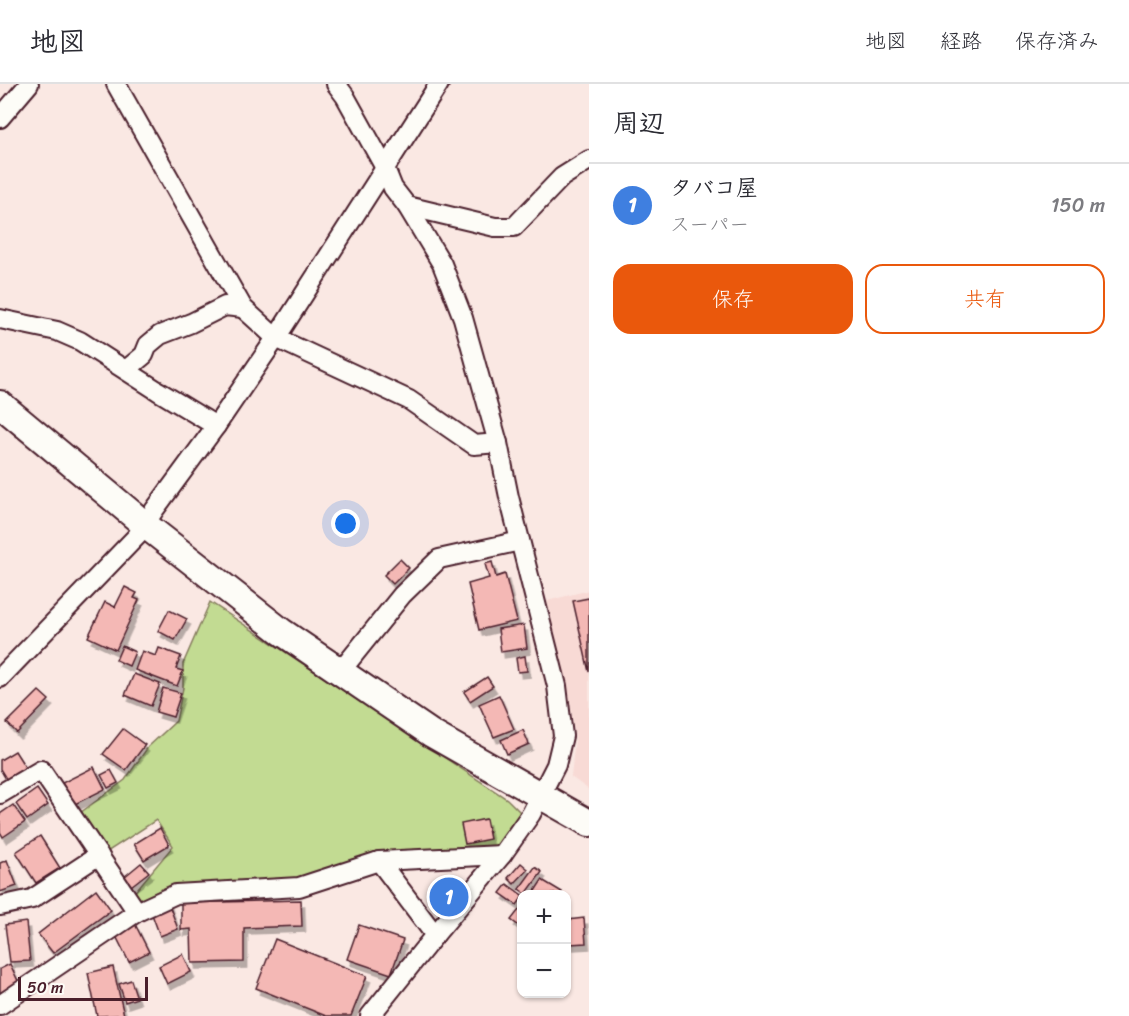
<!DOCTYPE html>
<html lang="ja">
<meta charset="utf-8">
<style>
body{margin:0;font-family:Sriracha,"Klee One",sans-serif;background:#f2f2f3;color:#2b2b33}
.controls{position:absolute;right:18px;bottom:18px;display:grid;overflow:hidden;border-radius:12px;box-shadow:0 2px 4px #0004}
.controls button{width:54px;height:54px;display:grid;place-items:center;padding:0;border:0;border-bottom:2px solid #e1e1e2;background:#fff;color:#2b2b33;font:30px sans-serif}
.scale{position:absolute;left:18px;bottom:15px;width:130px;box-sizing:border-box;padding-left:6px;border:3px solid #4a1f2b;border-top:0;font-size:16px;line-height:21px;white-space:nowrap;color:#4a1f2b;-webkit-text-stroke:4px #fdfcf7;paint-order:stroke}
.you{position:absolute;left:346px;top:440px;width:21px;height:21px;margin:-15px;border:4px solid #fff;border-radius:50%;background:#1a73e8;box-shadow:0 0 0 9px #1a73e833}
.badge{display:grid;place-items:center;width:39px;height:39px;border-radius:50%;background:#ea580c;color:#fff;font-size:20px;font-weight:700}
.pin{position:absolute;translate:-50% -50%;border:3px solid #fff;box-shadow:0 2px 6px #0006}
.list{margin:0;padding:0;list-style:none}
h2{display:flex;justify-content:space-between;align-items:center;height:78px;margin:0;padding:0 24px;font-size:26px}
h2 small{font-size:20px;font-weight:400;color:#7c7c81}
.list li{display:grid;grid-template-columns:39px 1fr auto;gap:18px;align-items:center;box-sizing:border-box;height:84px;padding:0 24px;border-top:2px solid #e1e1e2}
.list b{display:block;font-size:22px;white-space:nowrap}
.list p{margin:0;font-size:20px;white-space:nowrap;color:#7c7c81}
.list em{font-size:20px;font-style:normal;color:#7c7c81}
.actions{display:flex;gap:12px;padding:18px 24px}
.actions a{flex:1;padding:14px 0;border:2px solid #ea580c;border-radius:18px;text-align:center;font-size:21px;color:#ea580c}
.actions .main{background:#ea580c;color:#fff}
.map{position:relative;flex:none;width:589px;height:932px;overflow:hidden}
header{display:flex;align-items:center;gap:36px;box-sizing:border-box;height:84px;padding:0 30px;background:#fff;border-bottom:2px solid #e1e1e2}
header strong{font-size:28px}
nav{display:flex;gap:33px;margin-inline-start:auto;font-size:21px}
main{display:flex}
aside{flex:1;background:#fff}
.map>svg:first-child{display:block}
.built{fill:#f8dad5}
.green{fill:#c2db92;stroke:#867d5e;stroke-width:1.5}
.building{fill:#f4b8b5;stroke:#4a1f2b;stroke-width:1.5;filter:url(#shadow)}
.lines{fill:none;stroke-linecap:round;stroke-linejoin:round}
.street-casing{stroke:#4a1f2b;stroke-width:22}
.secondary-casing{stroke:#4a1f2b;stroke-width:30}
.street{stroke:#fdfcf7;stroke-width:18}
.secondary{stroke:#fdfcf7;stroke-width:26}
</style>
<header>
<strong>地図</strong>
<nav><a>地図</a><a>経路</a><a>保存済み</a></nav>
</header>
<main>
<div class="map">
<svg width="589" height="932" viewBox="0 0 589 932">
<defs>
<filter id="shadow"><feDropShadow dx="3.5" dy="6" stdDeviation="0" flood-color="#0004"/></filter>
</defs>
<rect width="100%" height="100%" fill="#fae8e3"/>
<filter id="ink" filterUnits="userSpaceOnUse"><feTurbulence type="fractalNoise" baseFrequency=".0167" numOctaves="2"/><feDisplacementMap in="SourceGraphic" scale="12" xChannelSelector="R" yChannelSelector="G"/><feConvolveMatrix kernelMatrix="1 2 1 2 8 2 1 2 1" color-interpolation-filters="sRGB"/></filter>
<g filter="url(#ink)">
<polygon class="built" points="589,506 589,706 571,693 575,654 569,610 547,517"/>
<polygon class="green" points="210,518 507,715 523,731 502,771 389,769 293,804 141,818 128,816 173,762 156,736 107,768 80,729 125,696 148,663 176,637 183,604 183,580"/>
<g class="building">
<polygon points="400,475 409,484 393,500 384,491"/>
<polygon points="492,478 496,493 505,490 517,537 479,546 468,500 489,494 485,480"/>
<polygon points="125,503 137,509 134,514 139,516 116,566 88,553 105,518 115,523"/>
<polygon points="589,514 589,588 573,517"/>
<polygon points="169,526 187,535 175,556 158,547"/>
<polygon points="524,541 527,564 501,568 498,545"/>
<polygon points="122,562 135,568 129,582 116,576"/>
<polygon points="159,564 181,572 176,585 183,587 177,602 135,586 142,567 156,572"/>
<polygon points="525,572 527,587 518,588 516,574"/>
<polygon points="134,590 160,600 151,622 125,611"/>
<polygon points="487,593 493,602 470,617 464,608"/>
<polygon points="163,604 181,609 173,633 156,628"/>
<polygon points="39,607 49,616 17,649 7,639"/>
<polygon points="499,611 514,645 494,653 479,620"/>
<polygon points="123,645 145,661 126,686 103,670"/>
<polygon points="523,646 529,660 507,670 501,656"/>
<polygon points="15,667 27,686 8,698 0,685 0,676"/>
<polygon points="94,683 105,705 73,721 62,699"/>
<polygon points="111,686 118,699 108,704 101,691"/>
<polygon points="37,705 48,721 27,736 16,720"/>
<polygon points="13,721 25,738 3,753 0,748 0,730"/>
<polygon points="486,735 490,755 465,760 461,740"/>
<polygon points="160,744 169,761 144,776 134,760"/>
<polygon points="40,752 60,784 36,799 16,768"/>
<polygon points="7,776 17,802 0,808 0,779"/>
<polygon points="141,779 149,788 131,802 124,793"/>
<polygon points="521,779 528,785 514,800 508,794"/>
<polygon points="535,783 542,788 526,810 519,805"/>
<polygon points="542,796 562,808 560,810 533,810"/>
<polygon points="507,800 522,811 522,814 517,821 500,809"/>
<polygon points="96,805 111,826 53,869 38,850"/>
<polygon points="301,816 302,842 244,844 244,878 192,879 191,845 181,846 181,819"/>
<polygon points="168,818 178,845 160,852 150,825"/>
<polygon points="522,822 522,844 511,836"/>
<polygon points="584,834 586,859 570,860 568,836"/>
<polygon points="26,838 30,877 10,878 5,841"/>
<polygon points="135,840 149,868 129,878 115,850"/>
<polygon points="359,841 403,856 391,890 347,875"/>
<polygon points="275,855 367,892 351,932 326,932 256,904"/>
<polygon points="183,870 191,888 167,900 159,882"/>
<polygon points="10,880 19,899 0,909 0,885"/>
<polygon points="113,883 124,931 97,932 88,889"/>
<polygon points="131,896 137,914 125,918 119,900"/>
</g>
<g class="lines">
<g class="street-casing">
<g id="street">
<polyline points="116,0 243,224 276,254 409,316 474,361 498,359"/>
<polyline points="336,0 345,12 385,84 393,104 407,122 442,180 463,234 498,359 509,413 557,602 563,652 556,681 531,730 502,771 435,851 370,932"/>
<polyline points="0,34 29,0"/>
<polyline points="407,122 495,143 514,143 562,93 589,76"/>
<polyline points="0,235 57,247 80,257 158,307 216,342"/>
<polyline points="126,286 144,271 148,261 160,251 191,239 225,222 243,224"/>
<polyline points="340,588 402,511 439,475 520,457"/>
<polyline points="0,594 137,452 155,425 216,342 276,254 439,0"/>
<polyline points="0,710 41,686 137,828"/>
<polyline points="379,777 435,851"/>
<polyline points="0,822 32,815 99,771"/>
<polyline points="0,921 137,828 176,810 299,803 379,777 502,771"/>
</g>
</g>
<g class="secondary-casing">
<polyline id="secondary" points="0,320 144,440 282,548 432,650 589,739"/>
</g>
<use href="#street" class="street"/>
<use href="#secondary" class="secondary"/>
</g>
</g>
</svg>
<div class="controls">
<button>+</button>
<button>−</button>
</div>
<div class="scale">50 m</div>
<div class="you"></div>
<div class="pin badge" style="left:449px;top:813px;background:#3f7fe0">1</div>
</div>
<aside>
<h2>周辺<small></small></h2>
<ul class="list">
<li><span class="badge" style="background:#3f7fe0">1</span><div><b>タバコ屋</b><p>スーパー</p></div><em>150 m</em></li>
</ul>
<div class="actions"><a class="main">保存</a><a>共有</a></div>
</aside>
</main>
